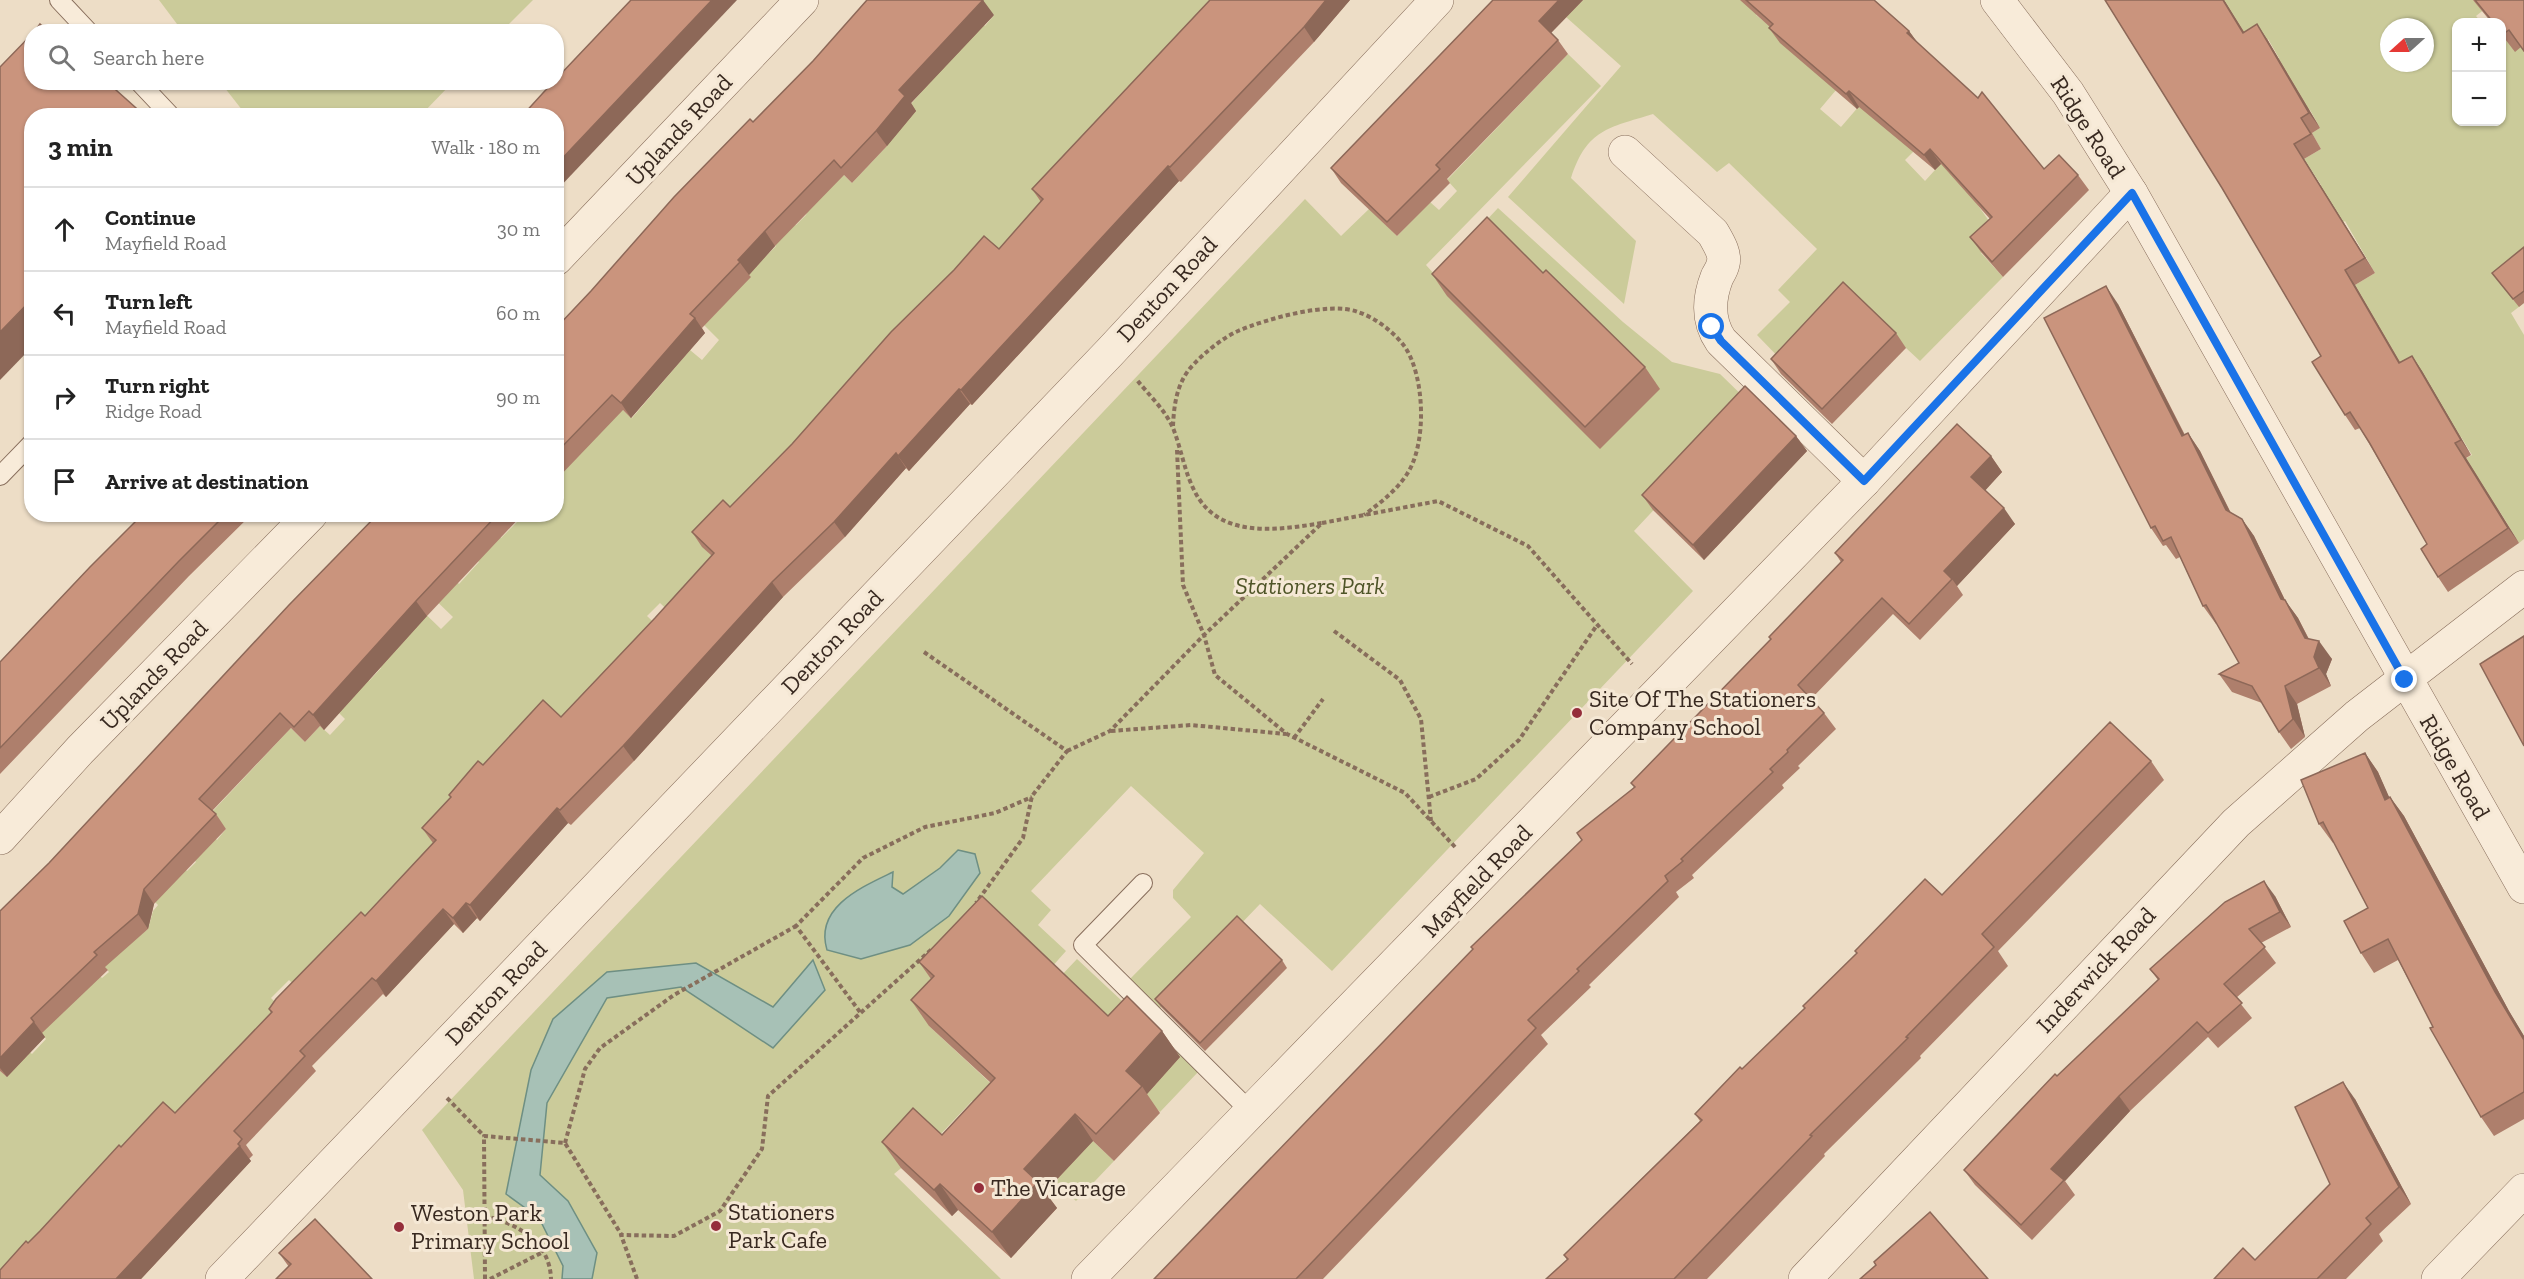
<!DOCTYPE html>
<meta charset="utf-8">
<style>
body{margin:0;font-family:"Zilla Slab",serif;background:#f2f2f2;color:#222}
.controls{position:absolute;right:18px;top:18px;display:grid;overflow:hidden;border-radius:12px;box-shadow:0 2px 4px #0004}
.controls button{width:54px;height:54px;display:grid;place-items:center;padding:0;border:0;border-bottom:2px solid #e0e0e0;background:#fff;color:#222;font:30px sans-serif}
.compass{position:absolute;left:2380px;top:18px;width:54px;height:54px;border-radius:50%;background:#fff;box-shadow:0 2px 4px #0004;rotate:249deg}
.stop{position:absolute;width:18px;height:18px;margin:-14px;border:4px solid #1a73e8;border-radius:50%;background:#fff}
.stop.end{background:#1a73e8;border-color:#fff;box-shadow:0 2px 6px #0008}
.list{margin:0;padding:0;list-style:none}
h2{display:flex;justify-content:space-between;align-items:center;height:78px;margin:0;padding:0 24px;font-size:26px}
h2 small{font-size:20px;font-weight:400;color:#767676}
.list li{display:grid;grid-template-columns:39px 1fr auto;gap:18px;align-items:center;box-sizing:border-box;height:84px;padding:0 24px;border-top:2px solid #e0e0e0}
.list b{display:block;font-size:22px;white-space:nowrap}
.list p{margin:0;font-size:20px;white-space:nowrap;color:#767676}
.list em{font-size:20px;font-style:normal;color:#767676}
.icon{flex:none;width:33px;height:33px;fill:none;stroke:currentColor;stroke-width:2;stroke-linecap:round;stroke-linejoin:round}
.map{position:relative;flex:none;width:2524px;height:1279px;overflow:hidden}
.search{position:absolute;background:#fff;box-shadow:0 2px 4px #0004;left:24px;top:24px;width:540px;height:66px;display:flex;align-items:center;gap:15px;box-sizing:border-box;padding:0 21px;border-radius:24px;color:#767676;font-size:22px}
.panel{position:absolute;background:#fff;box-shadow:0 2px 4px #0004;left:24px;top:108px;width:540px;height:414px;border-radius:24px}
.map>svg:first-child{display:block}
.green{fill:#cbcb9a;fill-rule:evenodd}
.water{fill:#a7c1b6;stroke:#6e8f83;stroke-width:1.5}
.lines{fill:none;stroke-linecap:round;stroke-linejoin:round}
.lane-casing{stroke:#886e5c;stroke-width:20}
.street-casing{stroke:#886e5c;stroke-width:34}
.path{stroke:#886e5c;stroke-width:4;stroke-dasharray:4.5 3;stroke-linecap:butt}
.lane{stroke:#f8ebd9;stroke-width:18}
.street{stroke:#f8ebd9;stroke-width:33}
.wall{fill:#ae7f6c}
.shaded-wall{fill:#8d6858}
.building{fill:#ca947d;stroke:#8d6858;stroke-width:1.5}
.route{stroke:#1a73e8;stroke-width:8}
.poi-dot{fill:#952e3b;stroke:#f5e8d5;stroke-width:2}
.labels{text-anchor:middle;stroke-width:6;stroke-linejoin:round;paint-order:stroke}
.street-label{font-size:24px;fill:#382920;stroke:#f5e8d5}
.park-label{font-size:24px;font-style:italic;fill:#4e5427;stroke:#f5e8d5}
.poi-label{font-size:24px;fill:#382920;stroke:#f5e8d5;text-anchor:start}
</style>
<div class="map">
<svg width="2524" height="1279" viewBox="0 0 2524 1279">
<rect width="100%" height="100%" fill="#edddc6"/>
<g class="green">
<polygon points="159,0 533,0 502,31 183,32"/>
<polygon points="979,0 1234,0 1057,217 703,547 725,569 678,620 660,603 647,616 666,634 433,843 450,858 305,995 289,980 271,998 288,1015 0,1279 0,1071 7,1077 24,1047 32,1054 46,1039 31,1022 76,952 102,978 109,972 103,965 148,929 153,911 158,905 140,887 170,855 187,871 196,862 180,846 200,824 217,840 226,829 210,814 291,728 305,742 320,726 330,735 345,719 337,711 351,665 369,681 381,668 363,650 411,600 441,629 453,617 423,588 442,568 459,584 479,562 463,546 485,523 501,538 524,515 556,514 557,480 560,476 557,472 607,396 632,418 690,350 702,360 719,340 704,325 720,309 705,293 750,242 765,257 776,246 761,231 796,225 806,215 825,157 852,183 886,147 910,105 982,23 985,26 994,15"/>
<path d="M1583,0H1746L1759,11L1756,15L1842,83L1820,109L1841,127L1872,91L1919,146L1905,160L1925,181L1945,159L1999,235L1981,253L2003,277L1920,361L1906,348L1787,366L1757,335L1790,302L1778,290L1817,249L1729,163L1717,172L1653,114C1608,128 1587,129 1571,178L1636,241L1624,304L1508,197L1621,66L1566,17Z"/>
<path d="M2221,0H2496L2476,16L2481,22H2456V122H2502V34L2524,44V303L2511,313L2524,335V539L2519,543L2500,512L2456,464L2472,455L2461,437L2446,446L2355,285L2375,273L2345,221L2326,232L2304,195L2321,185L2304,159L2321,149L2312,133L2320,128L2310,110L2231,89L2279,58L2268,39L2254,48ZM2389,27H2425V63H2389Z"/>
<polygon points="1568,54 1601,86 1426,265 1435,275 1498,208 1623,322 1672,362 1720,374 1752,405 1634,531 1693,591 1332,971 1260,904 1160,1008 1130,979 1191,917 1173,898 1173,890 1204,853 1131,786 1031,891 1051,910 1038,925 1066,951 1050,969 929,1026 1074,1161 1093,1141 1114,1161 1076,1201 972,1101 936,1139 894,1174 1001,1279 474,1279 463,1190 422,1130 1305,199 1341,236 1369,209 1397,236 1430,202 1439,210 1457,191 1447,180"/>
<polygon points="221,83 452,83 420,116 246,115"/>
<polygon points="1077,959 1198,1072 1160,1112 1144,1097 1163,1076 1059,978"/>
</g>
<g class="water">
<path d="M958,850L975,854L980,873L949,916L910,945L861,959L827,950C814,907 862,887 893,872L892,887L903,894L940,868Z"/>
<polygon points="813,960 825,990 773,1048 681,987 607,998 547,1103 540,1175 568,1201 597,1253 592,1279 562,1279 563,1266 539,1218 506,1194 531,1070 553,1019 607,972 696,963 773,1007"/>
</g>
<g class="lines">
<g class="lane-casing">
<g id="lane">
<polyline points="59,0 89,32"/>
<polyline points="139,82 171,116"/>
<polyline points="0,476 32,443"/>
<polyline points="1143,883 1083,945 1251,1112"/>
</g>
</g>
<g class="street-casing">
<g id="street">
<polyline points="1997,0 2068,93 2131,193 2524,887"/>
<path d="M1625,152L1713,233C1718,242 1726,254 1723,264C1722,269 1719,273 1717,277C1708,300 1708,322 1721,341L1864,481"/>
<polyline points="556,259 802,0"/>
<polyline points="0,838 80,750 311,514"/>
<polyline points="222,1279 1110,352 1437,0"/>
<polyline points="1088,1279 1864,481 2131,193"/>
<polyline points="1805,1279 2236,823 2357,716 2524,587"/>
<polyline points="2438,1279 2524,1190"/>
</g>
</g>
<g class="path">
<path d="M1173,426C1174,404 1177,381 1194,364C1204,353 1224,337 1238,331C1266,319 1329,301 1358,312C1376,318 1394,332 1405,347C1425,377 1427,444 1407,474C1396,491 1380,503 1364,515"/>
<polyline points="1177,450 1183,585 1204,635 1215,675 1287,734 1405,793 1455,847"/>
<polyline points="1322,523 1438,501 1528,546 1632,664"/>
<polyline points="1334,631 1400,680 1421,719 1431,821"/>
<polyline points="924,652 1067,751 1032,796 1023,838 976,903"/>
<polyline points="1111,731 1191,725 1286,734"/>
<polyline points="1294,738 1323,699"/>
<path d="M1067,751L1110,731L1204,635L1322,523C1278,530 1218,540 1194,490C1184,470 1181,448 1173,428C1166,411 1148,394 1137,380"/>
<polyline points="1429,797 1476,779 1519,740 1597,625"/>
<polyline points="860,1012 796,926 863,858 925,827 995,813 1032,797"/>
<polyline points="447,1098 484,1136"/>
<polyline points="565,1143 585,1069 600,1048 674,995 796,926"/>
<path d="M484,1216C516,1223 550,1241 551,1279"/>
<polyline points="485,1279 484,1136 565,1143 621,1234"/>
<polyline points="490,1279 543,1252"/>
<polyline points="637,1279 621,1235 674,1236 720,1211 762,1149 768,1096 932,949"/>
</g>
<use href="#lane" class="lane"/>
<use href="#street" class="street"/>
</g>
<g class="wall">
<polygon points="1210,0 1350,0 1314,42 1181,182 1179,181 972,405 970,404 909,471 906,468 845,537 783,597 634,761 571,825 568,823 480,921 477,918 463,933 454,924 386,997 383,994 312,1066 316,1071 246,1145 253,1155 249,1159 251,1161 141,1279 0,1279 28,1243 121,1147 175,1113 271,1013 269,1009 365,916 433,843 422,828 451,797 449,795 483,765 561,717 655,618 712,556 702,547 692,532 730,507 999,249 1041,202 1032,189"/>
<polygon points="1493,0 1583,0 1551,33 1558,40 1568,54 1447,179 1450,183 1397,236 1341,183 1331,168"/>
<polygon points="1740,0 1874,0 1909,31 1917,42 2044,169 2078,175 2089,190 2003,277 1981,252 1970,237 1990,219 1941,164 1935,170 1859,107 1857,109 1780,43 1769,28 1770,27"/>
<polygon points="2105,0 2224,0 2244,32 2267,39 2320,128 2312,133 2321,149 2304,159 2375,273 2355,285 2400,362 2412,356 2422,371 2471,455 2466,458 2519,543 2448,592 2438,577 2427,544 2360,428 2355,430 2345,415 2321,356 2222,188"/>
<polygon points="2473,0 2524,0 2524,52 2521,47 2515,52 2502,35 2502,22 2491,22"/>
<polygon points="994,15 911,103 916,111 887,146 852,183 844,175 775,246 749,275 751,277 702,328 705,333 631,418 623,410 556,480 556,328 753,122"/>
<polygon points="2524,247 2524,303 2519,307 2492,273"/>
<polygon points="1543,273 1645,367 1660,389 1600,449 1447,296 1432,274"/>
<polygon points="2118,304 2185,435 2188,433 2200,451 2231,513 2242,519 2254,536 2285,600 2298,618 2309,639 2332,659 2326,674 2331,686 2297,704 2305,737 2291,749 2279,732 2262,703 2232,692 2219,674 2239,663 2217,624 2216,624 2203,606 2180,557 2176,559 2166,545 2163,546 2151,528"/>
<polygon points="1896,333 1906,348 1832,424 1781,374 1771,359"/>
<polygon points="1796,436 1807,451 1704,560 1653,510 1642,495"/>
<polygon points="1991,456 2002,472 1985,490 2015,524 1957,586 1963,595 1920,640 1893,614 1811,699 1824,713 1836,729 1798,766 1800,768 1782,785 1784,788 1692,875 1694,878 1676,892 1679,897 1589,985 1591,987 1541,1035 1548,1044 1323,1279 1154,1279 1634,787 1631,783 1771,640 1769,637 1841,562 1835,553"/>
<polygon points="143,514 252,514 189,576 0,774 0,662"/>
<polygon points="378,514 523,514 427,616 324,730 320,726 305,742 291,728 212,811 216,814 226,829 154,904 148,929 105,967 108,970 42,1033 45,1037 7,1077 0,1071 0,911 49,863"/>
<polygon points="2365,753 2378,772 2389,798 2390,797 2404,816 2509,1011 2524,1036 2524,1119 2494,1136 2481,1117 2398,960 2374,973 2361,953 2368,908 2334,842 2333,843 2319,824"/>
<polygon points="2151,761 2164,780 1998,951 2008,966 1920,1056 1921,1058 1824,1154 1825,1156 1707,1279 1546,1279 1567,1260 1564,1255 1700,1121 1695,1114 1742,1069 1942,895"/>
<polygon points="2275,896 2291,927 2261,943 2276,963 2236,998 2252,1018 2218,1048 2208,1037 2130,1111 2065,1181 2075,1195 2032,1240 1975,1185 1964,1170 2057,1076 2158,980 2150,969"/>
<polygon points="1282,960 1287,968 1205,1051 1161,1007 1155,999"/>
<polygon points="919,962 1162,1031 1180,1057 1147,1094 1160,1113 1114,1161 1093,1141 1045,1192 1057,1208 1011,1258 958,1210 952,1216 901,1168 882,1142 942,1135 991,1083 929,1026 911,1000 931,979"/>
<polygon points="2355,1099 2411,1204 2379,1234 2383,1241 2346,1279 2214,1279 2255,1260 2330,1184"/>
<polygon points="279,1253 372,1279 289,1267"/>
</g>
<g class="shaded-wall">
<polygon points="712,0 737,0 556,191 556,165"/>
<polygon points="983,0 994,15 911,103 916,111 887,146 876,131 899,90"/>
<polygon points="1326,0 1350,0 1314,42 1304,27"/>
<polygon points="1559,0 1583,0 1549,35 1539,21"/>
<polygon points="2223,0 2224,0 2254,48 2243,33"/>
<polygon points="2257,24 2267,39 2320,128 2309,113"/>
<polygon points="1909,31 1920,46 1907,33"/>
<polygon points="1849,91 1859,107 1857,109 1846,94"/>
<polygon points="2294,144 2304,159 2375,273 2365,258"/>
<polygon points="1930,149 1941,164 1935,170 1924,155"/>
<polygon points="1168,166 1179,181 972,405 961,390"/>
<polygon points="765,231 775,246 749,275 738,260"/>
<polygon points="2345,270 2355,285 2409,378 2399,363"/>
<polygon points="2106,286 2118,304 2194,454 2182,436"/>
<polygon points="32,299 32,347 0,380 0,332"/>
<polygon points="695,318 705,333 631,418 621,403"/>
<polygon points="2412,356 2422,371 2471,455 2461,440"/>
<polygon points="959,389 970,404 909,471 898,456"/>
<polygon points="2188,433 2200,451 2238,528 2226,510"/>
<polygon points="1796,436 1807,451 1704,560 1693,545"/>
<polygon points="2455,443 2466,458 2519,543 2508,528"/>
<polygon points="896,453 906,468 845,537 834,522"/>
<polygon points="1991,456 2002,472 1983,493 1971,477"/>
<polygon points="2004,508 2015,524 1957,586 1952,579 1944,571"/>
<polygon points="2242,519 2254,536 2293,617 2281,599"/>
<polygon points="772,582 783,597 634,761 623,746"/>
<polygon points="2285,600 2298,618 2315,652 2319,641 2332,659 2326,674 2331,686 2319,668 2305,638"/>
<polygon points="416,601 427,616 324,730 313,715"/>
<polygon points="2285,686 2297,704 2305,737 2293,719"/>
<polygon points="2365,753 2378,772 2399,819 2385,800"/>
<polygon points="2390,797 2404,816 2509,1011 2524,1036 2524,1040 2495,992"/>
<polygon points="557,808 568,823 480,921 470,905"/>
<polygon points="2264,881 2275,896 2291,927 2280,912"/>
<polygon points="144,889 154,904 148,929 138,914"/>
<polygon points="466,903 477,918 463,933 453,918"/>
<polygon points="443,909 454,924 386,997 376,981"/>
<polygon points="34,1022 45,1037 7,1077 0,1068 0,1058"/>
<polygon points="1162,1031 1180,1057 1147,1094 1142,1086 1126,1071"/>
<polygon points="2343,1082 2355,1099 2411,1204 2399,1187"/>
<polygon points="2119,1096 2130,1111 2065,1181 2051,1169"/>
<polygon points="1075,1114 1093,1141 1045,1192 1057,1208 1011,1258 992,1232 1024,1169"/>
<polygon points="240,1146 251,1161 141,1279 116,1279"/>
<polygon points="940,1184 958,1210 952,1216 934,1190"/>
</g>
<g class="building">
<polygon points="631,0 712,0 556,165 556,116 522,116 553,82 556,82 556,79"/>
<polygon points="867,0 983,0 899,90 905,96 876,131 841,168 834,160 765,231 738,260 740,262 690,314 695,318 621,403 612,395 556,453 556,328 591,291 674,197 750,119 753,122 813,61"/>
<polygon points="1210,0 1326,0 1304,27 1170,167 1168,166 961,390 959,389 898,456 896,453 834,522 772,582 623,746 560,810 557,808 470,905 466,903 453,918 443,909 376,981 372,978 300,1051 305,1056 234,1131 242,1139 238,1144 240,1146 116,1279 0,1279 0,1270 26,1241 28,1243 40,1231 119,1145 121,1147 163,1102 175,1113 272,1012 269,1009 276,999 361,912 365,916 436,840 422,828 451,797 449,795 478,761 483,765 543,700 561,717 655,618 714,553 692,532 723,500 730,507 792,444 891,332 954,270 984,236 999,249 1043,199 1032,189"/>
<polygon points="1493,0 1559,0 1539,21 1558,40 1436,165 1440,169 1387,222 1331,168"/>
<polygon points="1746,0 1874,0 1909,31 1907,33 1978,98 1982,92 2044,169 2059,155 2078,175 1992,262 1970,237 1992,217 1930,149 1924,155 1849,91 1846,94 1769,28 1773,24"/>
<polygon points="2105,0 2223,0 2243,33 2257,24 2309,113 2301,118 2311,134 2294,144 2365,258 2345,270 2399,363 2412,356 2461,440 2455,443 2508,528 2438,577 2421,549 2427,544 2369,442 2350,412 2345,415 2312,362 2321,356 2222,188"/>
<polygon points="2475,0 2524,0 2524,51 2509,30 2503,34 2502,33 2502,22 2493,22"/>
<polygon points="40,24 48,32 34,32"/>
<polygon points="32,34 32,82 107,82 145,116 32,116 32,299 0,332 0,67"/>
<polygon points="1487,217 1543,273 1546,270 1645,367 1585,427 1432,274"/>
<polygon points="2524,247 2524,291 2513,299 2492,273"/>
<polygon points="1843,282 1896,333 1822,409 1771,359"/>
<polygon points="2106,286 2182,436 2188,433 2226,510 2242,519 2281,599 2285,600 2305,638 2319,641 2314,657 2319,668 2285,686 2293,719 2279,732 2252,686 2219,674 2239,663 2206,605 2203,606 2171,537 2163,541 2155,526 2151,528 2044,318"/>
<polygon points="1745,386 1796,436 1693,545 1642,495"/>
<polygon points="1957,424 1991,456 1971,477 2004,508 1944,571 1952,579 1909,624 1882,598 1798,685 1824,713 1787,750 1788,752 1770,769 1773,772 1681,859 1683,861 1665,876 1668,881 1577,969 1579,971 1528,1020 1536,1028 1296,1279 1154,1279 1473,949 1471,947 1582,840 1577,833 1635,787 1631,783 1771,639 1769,637 1843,560 1835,553"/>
<polygon points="143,514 226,514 179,561 0,748 0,662 90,567"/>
<polygon points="378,514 498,514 416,601 313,715 309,711 294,727 280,713 199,799 216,814 144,889 138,914 94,952 97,955 31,1018 34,1022 0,1058 0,911 49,863 289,605"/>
<polygon points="2524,636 2524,746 2480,664"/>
<polygon points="2110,722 2151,761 1982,934 1994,947 1906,1037 1908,1038 1810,1135 1812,1136 1674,1279 1546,1279 1568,1259 1564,1255 1702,1120 1695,1114 1740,1067 1742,1069 1805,1008 1803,1006 1857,953 1855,951 1925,879 1942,895"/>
<polygon points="2365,753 2385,800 2390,797 2495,992 2524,1040 2524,1092 2481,1117 2430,1028 2433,1027 2388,939 2361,953 2344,921 2368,908 2323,822 2319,824 2301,780"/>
<polygon points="2264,881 2280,912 2249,929 2265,947 2224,984 2242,1003 2208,1033 2197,1022 2119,1096 2051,1169 2064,1180 2021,1225 1964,1170 2055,1074 2057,1076 2159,979 2150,969 2225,902"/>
<polygon points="982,896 1108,1016 1127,996 1162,1031 1126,1071 1142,1086 1096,1134 1075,1114 1024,1169 1038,1182 992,1232 940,1184 934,1190 882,1142 913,1108 942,1135 995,1078 911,1000 934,976 919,962"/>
<polygon points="1237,916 1282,960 1200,1043 1155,999"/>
<polygon points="2343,1082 2399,1187 2366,1218 2371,1224 2317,1279 2214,1279 2243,1248 2255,1260 2330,1184 2295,1107"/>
<polygon points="1930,1212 1988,1279 1860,1279 1876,1265 1874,1262"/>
<polygon points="315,1219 372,1279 276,1279 291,1264 279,1253"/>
</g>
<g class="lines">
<polyline class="route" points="1712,327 1721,341 1864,481 2132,193 2405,680"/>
</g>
<g class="poi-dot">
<circle cx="1577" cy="713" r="6"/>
<circle cx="979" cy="1188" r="6"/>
<circle cx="716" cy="1226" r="6"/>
<circle cx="399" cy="1227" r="6"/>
</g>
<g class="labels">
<g class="street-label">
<text transform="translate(2088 127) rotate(57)" y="8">Ridge Road</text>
<text transform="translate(679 130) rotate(-47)" y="8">Uplands Road</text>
<text transform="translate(1167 289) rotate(-47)" y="8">Denton Road</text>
<text transform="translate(832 642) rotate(-46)" y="8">Denton Road</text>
<text transform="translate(154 675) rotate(-46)" y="8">Uplands Road</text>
<text transform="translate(2455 767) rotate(60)" y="8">Ridge Road</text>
<text transform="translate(1477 881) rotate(-46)" y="8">Mayfield Road</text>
<text transform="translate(2096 970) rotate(-47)" y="8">Inderwick Road</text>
<text transform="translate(496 993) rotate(-46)" y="8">Denton Road</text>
</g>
<g class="park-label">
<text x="1310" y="594">Stationers Park</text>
</g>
<g class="poi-label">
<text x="1589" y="707">Site Of The Stationers<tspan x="1589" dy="28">Company School</tspan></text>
<text x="991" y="1196">The Vicarage</text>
<text x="728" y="1220">Stationers<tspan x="728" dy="28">Park Cafe</tspan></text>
<text x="411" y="1221">Weston Park<tspan x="411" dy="28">Primary School</tspan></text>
</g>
</g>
</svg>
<div class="controls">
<button>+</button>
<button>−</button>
</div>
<svg class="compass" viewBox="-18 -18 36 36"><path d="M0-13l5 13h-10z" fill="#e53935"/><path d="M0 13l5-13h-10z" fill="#767676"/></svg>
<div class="stop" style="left:1712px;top:327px"></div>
<div class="stop end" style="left:2405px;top:680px"></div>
<div class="search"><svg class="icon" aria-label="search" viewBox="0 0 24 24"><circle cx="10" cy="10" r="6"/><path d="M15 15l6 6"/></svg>Search here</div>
<section class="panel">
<h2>3 min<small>Walk · 180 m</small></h2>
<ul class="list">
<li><svg class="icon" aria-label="ahead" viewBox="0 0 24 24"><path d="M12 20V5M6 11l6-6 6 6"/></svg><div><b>Continue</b><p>Mayfield Road</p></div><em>30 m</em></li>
<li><svg class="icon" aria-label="left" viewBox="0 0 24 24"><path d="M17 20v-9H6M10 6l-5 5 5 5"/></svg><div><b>Turn left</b><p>Mayfield Road</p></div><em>60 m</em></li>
<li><svg class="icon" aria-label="right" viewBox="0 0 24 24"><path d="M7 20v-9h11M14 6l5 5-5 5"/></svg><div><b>Turn right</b><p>Ridge Road</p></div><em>90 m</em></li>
<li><svg class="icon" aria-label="arrive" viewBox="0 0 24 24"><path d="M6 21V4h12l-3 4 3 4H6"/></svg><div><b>Arrive at destination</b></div></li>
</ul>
</section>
</div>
